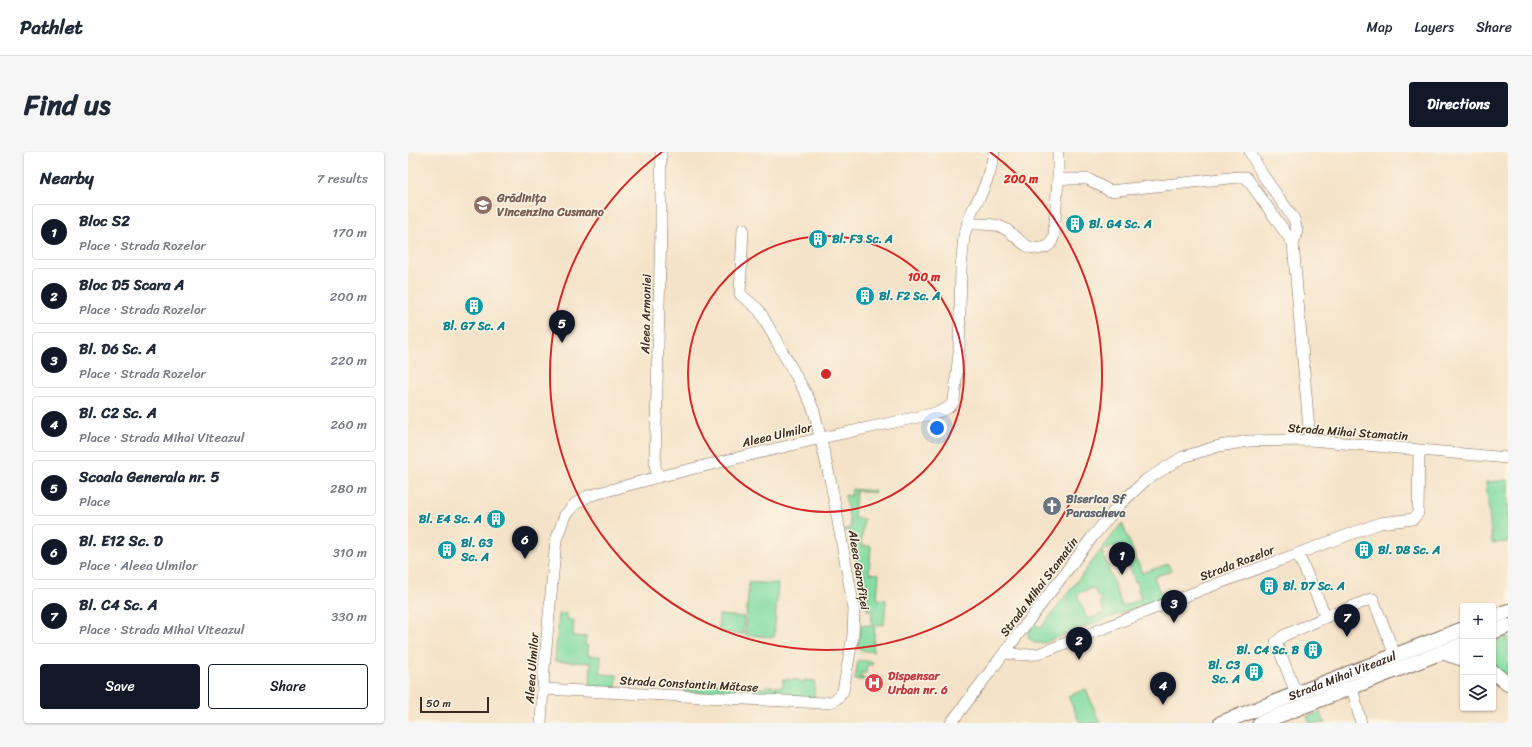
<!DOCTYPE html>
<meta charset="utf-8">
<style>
body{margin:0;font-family:Sriracha,sans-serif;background:#f6f6f7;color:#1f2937}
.controls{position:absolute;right:12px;bottom:12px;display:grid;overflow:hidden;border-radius:4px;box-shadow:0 1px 3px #0004}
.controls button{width:36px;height:36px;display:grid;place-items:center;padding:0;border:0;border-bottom:1px solid #e0e1e3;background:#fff;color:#1f2937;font:20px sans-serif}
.scale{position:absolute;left:12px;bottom:10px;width:69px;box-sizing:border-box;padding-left:4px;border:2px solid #3b2a1e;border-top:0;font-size:11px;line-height:14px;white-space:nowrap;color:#3b2a1e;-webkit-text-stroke:3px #fcf5e5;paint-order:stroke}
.you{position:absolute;left:529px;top:276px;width:14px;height:14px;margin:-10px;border:3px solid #fff;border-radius:50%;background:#1a73e8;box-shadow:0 0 0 6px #1a73e833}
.badge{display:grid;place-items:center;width:26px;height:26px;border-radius:50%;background:#111827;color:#fff;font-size:13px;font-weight:700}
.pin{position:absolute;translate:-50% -33px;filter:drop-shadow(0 1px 2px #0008)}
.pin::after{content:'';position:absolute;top:21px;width:14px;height:12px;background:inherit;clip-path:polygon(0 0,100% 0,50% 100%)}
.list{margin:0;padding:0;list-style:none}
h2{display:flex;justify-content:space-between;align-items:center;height:52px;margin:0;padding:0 16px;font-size:17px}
h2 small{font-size:13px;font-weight:400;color:#747a83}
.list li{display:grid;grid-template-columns:26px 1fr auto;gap:12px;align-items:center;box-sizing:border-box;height:56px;margin:0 8px 8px;padding:0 8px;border:1px solid #e0e1e3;border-radius:4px}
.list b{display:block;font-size:15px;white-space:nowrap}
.list p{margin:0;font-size:13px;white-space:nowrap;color:#747a83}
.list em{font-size:13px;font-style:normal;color:#747a83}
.actions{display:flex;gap:8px;padding:12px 16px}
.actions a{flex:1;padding:9px 0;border:1px solid #111827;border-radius:4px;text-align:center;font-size:14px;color:#111827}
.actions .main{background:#111827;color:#fff}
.icon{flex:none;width:22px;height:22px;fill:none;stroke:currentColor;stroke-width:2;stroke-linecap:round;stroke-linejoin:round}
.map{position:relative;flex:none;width:1100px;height:571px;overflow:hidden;border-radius:4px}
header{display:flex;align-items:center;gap:24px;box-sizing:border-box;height:56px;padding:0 20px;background:#fff;border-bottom:1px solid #e0e1e3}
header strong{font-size:19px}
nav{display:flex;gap:22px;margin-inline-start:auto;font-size:14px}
.intro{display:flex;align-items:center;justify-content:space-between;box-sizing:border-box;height:96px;padding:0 24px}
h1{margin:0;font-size:28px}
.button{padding:10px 18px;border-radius:4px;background:#111827;color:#fff;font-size:14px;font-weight:700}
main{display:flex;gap:24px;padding:0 24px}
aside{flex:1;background:#fff;border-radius:4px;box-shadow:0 1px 3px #0004}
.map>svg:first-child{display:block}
.green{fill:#84dda3;stroke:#608460;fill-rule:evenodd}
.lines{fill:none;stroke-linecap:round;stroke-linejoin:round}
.minor-casing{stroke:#7c6b5a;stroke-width:12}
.major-casing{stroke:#7c6b5a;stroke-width:16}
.minor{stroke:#fff;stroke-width:11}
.major{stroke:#fff;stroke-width:14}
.ring{fill:none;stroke:#d62828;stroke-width:2}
.labels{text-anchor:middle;stroke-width:3;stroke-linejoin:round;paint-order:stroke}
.education-label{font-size:12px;font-weight:bold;fill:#785e54;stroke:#fcf5e5;text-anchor:start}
.culture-label{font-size:12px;font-weight:bold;fill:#0d838f;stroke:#fcf5e5;text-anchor:start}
.street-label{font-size:12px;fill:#3b2a1e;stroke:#fcf5e5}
.worship-label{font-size:12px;font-weight:bold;fill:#5b616d;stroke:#fcf5e5;text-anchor:start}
.health-label{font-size:12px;font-weight:bold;fill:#be3a42;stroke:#fcf5e5;text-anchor:start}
.centre{fill:#d62828;stroke:#fcf5e5;stroke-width:2}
.ring-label{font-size:12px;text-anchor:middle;font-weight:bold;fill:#d62828;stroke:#fcf5e5;stroke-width:3;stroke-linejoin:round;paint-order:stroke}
</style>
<header>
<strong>Pathlet</strong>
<nav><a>Map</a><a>Layers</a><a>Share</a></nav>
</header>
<div class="intro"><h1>Find us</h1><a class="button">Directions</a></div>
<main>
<aside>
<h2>Nearby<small>7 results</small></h2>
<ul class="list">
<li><span class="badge">1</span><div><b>Bloc S2</b><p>Place · Strada Rozelor</p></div><em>170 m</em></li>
<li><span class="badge">2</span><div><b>Bloc D5 Scara A</b><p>Place · Strada Rozelor</p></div><em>200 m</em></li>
<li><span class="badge">3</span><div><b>Bl. D6 Sc. A</b><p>Place · Strada Rozelor</p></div><em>220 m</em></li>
<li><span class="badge">4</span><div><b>Bl. C2 Sc. A</b><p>Place · Strada Mihai Viteazul</p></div><em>260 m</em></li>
<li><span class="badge">5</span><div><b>Scoala Generala nr. 5</b><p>Place</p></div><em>280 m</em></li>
<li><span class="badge">6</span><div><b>Bl. E12 Sc. D</b><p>Place · Aleea Ulmilor</p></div><em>310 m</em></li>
<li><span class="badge">7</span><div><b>Bl. C4 Sc. A</b><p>Place · Strada Mihai Viteazul</p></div><em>330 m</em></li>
</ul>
<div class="actions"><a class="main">Save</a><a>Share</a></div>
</aside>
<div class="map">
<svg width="1100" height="571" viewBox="0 0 1100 571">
<rect width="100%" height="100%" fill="#fcf5e5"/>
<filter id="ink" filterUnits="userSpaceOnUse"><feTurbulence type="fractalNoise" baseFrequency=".025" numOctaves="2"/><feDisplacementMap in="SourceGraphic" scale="8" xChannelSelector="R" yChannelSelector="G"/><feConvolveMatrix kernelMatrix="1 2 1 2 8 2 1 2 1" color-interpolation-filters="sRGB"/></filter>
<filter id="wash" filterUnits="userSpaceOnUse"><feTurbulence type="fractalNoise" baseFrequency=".012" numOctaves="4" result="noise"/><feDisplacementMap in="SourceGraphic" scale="16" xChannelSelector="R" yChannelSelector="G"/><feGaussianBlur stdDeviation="0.9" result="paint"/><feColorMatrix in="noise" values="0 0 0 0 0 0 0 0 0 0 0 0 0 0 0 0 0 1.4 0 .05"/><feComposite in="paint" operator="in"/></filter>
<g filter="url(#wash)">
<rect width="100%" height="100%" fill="#f5e3c9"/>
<g class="green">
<polygon points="1100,328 1100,390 1084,391 1078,330"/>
<polygon points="444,337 467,339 466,341 448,339 446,366 456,367 453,394 463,394 461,421 471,422 469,447 478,448 476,473 467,472 465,500 453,498 450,496 453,473 463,474 464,459 459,458 460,435 457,434 457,423 450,422 444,380 437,379 437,377 443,376 437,343 443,344"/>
<path d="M714,371L734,421L760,412L763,419L746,425L752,441L763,438L764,439L767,438V441L635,491H627L621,486L620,480L627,472L633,476ZM713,392L717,402H719L720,407H719L727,430L729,429L730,434L729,435L733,447L714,454L694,399ZM686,435L690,445L692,444L694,449L692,450L696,461L679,467L669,442Z"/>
<polygon points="341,430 370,432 366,485 337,483"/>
<polygon points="151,462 159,462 160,468 166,468 165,484 178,485 177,493 180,494 180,503 193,504 192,522 209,523 208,536 182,535 183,511 147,509"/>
<polygon points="311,463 336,465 335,482 310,480"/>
<polygon points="1100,484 1100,525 1085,515 1085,490"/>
<polygon points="450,508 465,510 464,513 459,513 458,521 453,521 452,526 456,526 456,528 447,528"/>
<polygon points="375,527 391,528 391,529 396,530 397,528 407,529 406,546 276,540 276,532 279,532 280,530 311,531 311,534 317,534 318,532 351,533 351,536 357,536 358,534 375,535"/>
<polygon points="678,537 692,571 672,571 660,544"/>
<polygon points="912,560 917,571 902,571 899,565"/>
</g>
</g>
<g filter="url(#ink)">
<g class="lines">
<g class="minor-casing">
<g id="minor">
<polyline points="842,0 854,22 886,67 889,79 885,91"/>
<polyline points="650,27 680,27 702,39 831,25 838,25 885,91 902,288"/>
<path d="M559,72C570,72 581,71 591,74C608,79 614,100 634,96C642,95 644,90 646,83L650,27V0"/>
<polyline points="250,325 247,314 253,74 253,0"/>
<polyline points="918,465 963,447 965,447 987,503"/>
<polyline points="598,501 612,503 630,502 798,436 972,371 1005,367 1010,361 1011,299"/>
<polyline points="944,535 953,571"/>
<path d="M135,537L417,551C426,550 430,547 435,539L445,483L446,457L423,331L406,259L401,247L351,158L332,142L335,77"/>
<polyline points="888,541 868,490 875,484 918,465 890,402"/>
<path d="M133,571L136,517L148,388L157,363L167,352L180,344L250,325L413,286L524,262C532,259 541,258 546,249L551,200L553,117L556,84L564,59L574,40L582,20L586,0"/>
<polyline points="543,571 685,384 712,352 738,328 775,305 811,294 841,289 902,288 1100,306"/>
</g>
</g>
<g class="major-casing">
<g id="major">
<polyline points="1085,465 1100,459"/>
<polyline points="1085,480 1100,474"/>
<polyline points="1034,500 1055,507"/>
<polyline points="1085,520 1100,532"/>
<path id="s1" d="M813,571L1055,477"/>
<polyline points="852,571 1055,492"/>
</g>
</g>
<use href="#minor" class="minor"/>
<use href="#major" class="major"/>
</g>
</g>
<g class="ring">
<circle cx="418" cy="222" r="138"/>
<path d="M582 0A276 276 0 1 1 254 0"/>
</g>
<defs>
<g id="school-disc" transform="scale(1)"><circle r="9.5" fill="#8d6e63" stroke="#fcf5e5"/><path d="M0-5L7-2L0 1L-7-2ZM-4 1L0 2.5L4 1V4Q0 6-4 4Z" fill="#fff"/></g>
<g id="building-disc" transform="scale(1)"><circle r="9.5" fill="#0f9aa8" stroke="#fcf5e5"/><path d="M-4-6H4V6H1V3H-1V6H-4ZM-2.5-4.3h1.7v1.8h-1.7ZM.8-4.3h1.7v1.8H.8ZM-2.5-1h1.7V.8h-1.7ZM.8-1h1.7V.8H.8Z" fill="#fff"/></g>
<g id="church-disc" transform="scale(1)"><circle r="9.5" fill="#6b7280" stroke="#fcf5e5"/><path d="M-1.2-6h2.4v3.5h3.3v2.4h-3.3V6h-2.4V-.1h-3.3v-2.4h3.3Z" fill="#fff"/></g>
<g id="hospital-disc" transform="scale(1)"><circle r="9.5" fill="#e0444e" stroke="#fcf5e5"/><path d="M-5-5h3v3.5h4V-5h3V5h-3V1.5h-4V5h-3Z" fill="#fff"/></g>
</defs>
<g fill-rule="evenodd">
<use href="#school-disc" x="75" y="53"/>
<use href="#building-disc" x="667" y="72"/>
<use href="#building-disc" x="410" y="87"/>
<use href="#building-disc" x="457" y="144"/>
<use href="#building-disc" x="66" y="154"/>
<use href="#church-disc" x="644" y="354"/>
<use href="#building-disc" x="88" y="367"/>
<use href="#building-disc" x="39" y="398"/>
<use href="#building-disc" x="956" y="398"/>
<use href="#building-disc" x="861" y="434"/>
<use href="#building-disc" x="905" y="498"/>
<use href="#building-disc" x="846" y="520"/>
<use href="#hospital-disc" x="466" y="531"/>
</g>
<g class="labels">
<g class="education-label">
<text x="89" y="50">Grădinița<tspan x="89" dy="14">Vincenzina Cusmano</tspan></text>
</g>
<g class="culture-label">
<text x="681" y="76">Bl. G4 Sc. A</text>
<text x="424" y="91">Bl. F3 Sc. A</text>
<text x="471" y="148">Bl. F2 Sc. A</text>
<text x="66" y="178" text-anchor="middle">Bl. G7 Sc. A</text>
<text x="74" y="371" text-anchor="end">Bl. E4 Sc. A</text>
<text x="53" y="395">Bl. G3<tspan x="53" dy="14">Sc. A</tspan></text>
<text x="970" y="402">Bl. D8 Sc. A</text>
<text x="875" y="438">Bl. D7 Sc. A</text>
<text x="891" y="502" text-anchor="end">Bl. C4 Sc. B</text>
<text x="832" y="517" text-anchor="end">Bl. C3<tspan x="832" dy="14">Sc. A</tspan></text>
</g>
<g class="street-label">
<text transform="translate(238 162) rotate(-89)" y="4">Aleea Armoniei</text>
<text transform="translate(940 280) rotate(4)" y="4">Strada Mihai Stamatin</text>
<text transform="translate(369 283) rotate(-13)" y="4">Aleea Ulmilor</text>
<text transform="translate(829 411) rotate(-21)" y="4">Strada Rozelor</text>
<text transform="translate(451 418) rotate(81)" y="4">Aleea Garofiței</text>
<text transform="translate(631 435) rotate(-53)" y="4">Strada Mihai Stamatin</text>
<text transform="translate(124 516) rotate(-86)" y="4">Aleea Ulmilor</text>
<text dy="4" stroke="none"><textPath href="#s1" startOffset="130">Strada Mihai Viteazul</textPath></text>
<text transform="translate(281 532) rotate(3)" y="4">Strada Constantin Mătase</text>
</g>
<g class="worship-label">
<text x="658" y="351">Biserica Sf<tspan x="658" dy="14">Parascheva</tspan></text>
</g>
<g class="health-label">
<text x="480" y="528">Dispensar<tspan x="480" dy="14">Urban nr. 6</tspan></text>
</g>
</g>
<circle cx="418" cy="222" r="6" class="centre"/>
<g class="ring-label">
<text x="613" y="31">200 m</text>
<text x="516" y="129">100 m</text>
</g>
</svg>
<div class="controls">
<button>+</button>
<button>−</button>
<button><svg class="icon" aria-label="layers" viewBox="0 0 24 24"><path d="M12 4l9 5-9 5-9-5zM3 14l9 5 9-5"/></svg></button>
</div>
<div class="scale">50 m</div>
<div class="you"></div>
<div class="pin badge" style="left:714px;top:423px">1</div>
<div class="pin badge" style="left:671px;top:508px">2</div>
<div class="pin badge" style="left:766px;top:471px">3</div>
<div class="pin badge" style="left:755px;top:553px">4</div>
<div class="pin badge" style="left:154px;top:191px">5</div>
<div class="pin badge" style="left:117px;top:407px">6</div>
<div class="pin badge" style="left:939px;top:485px">7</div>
</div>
</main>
